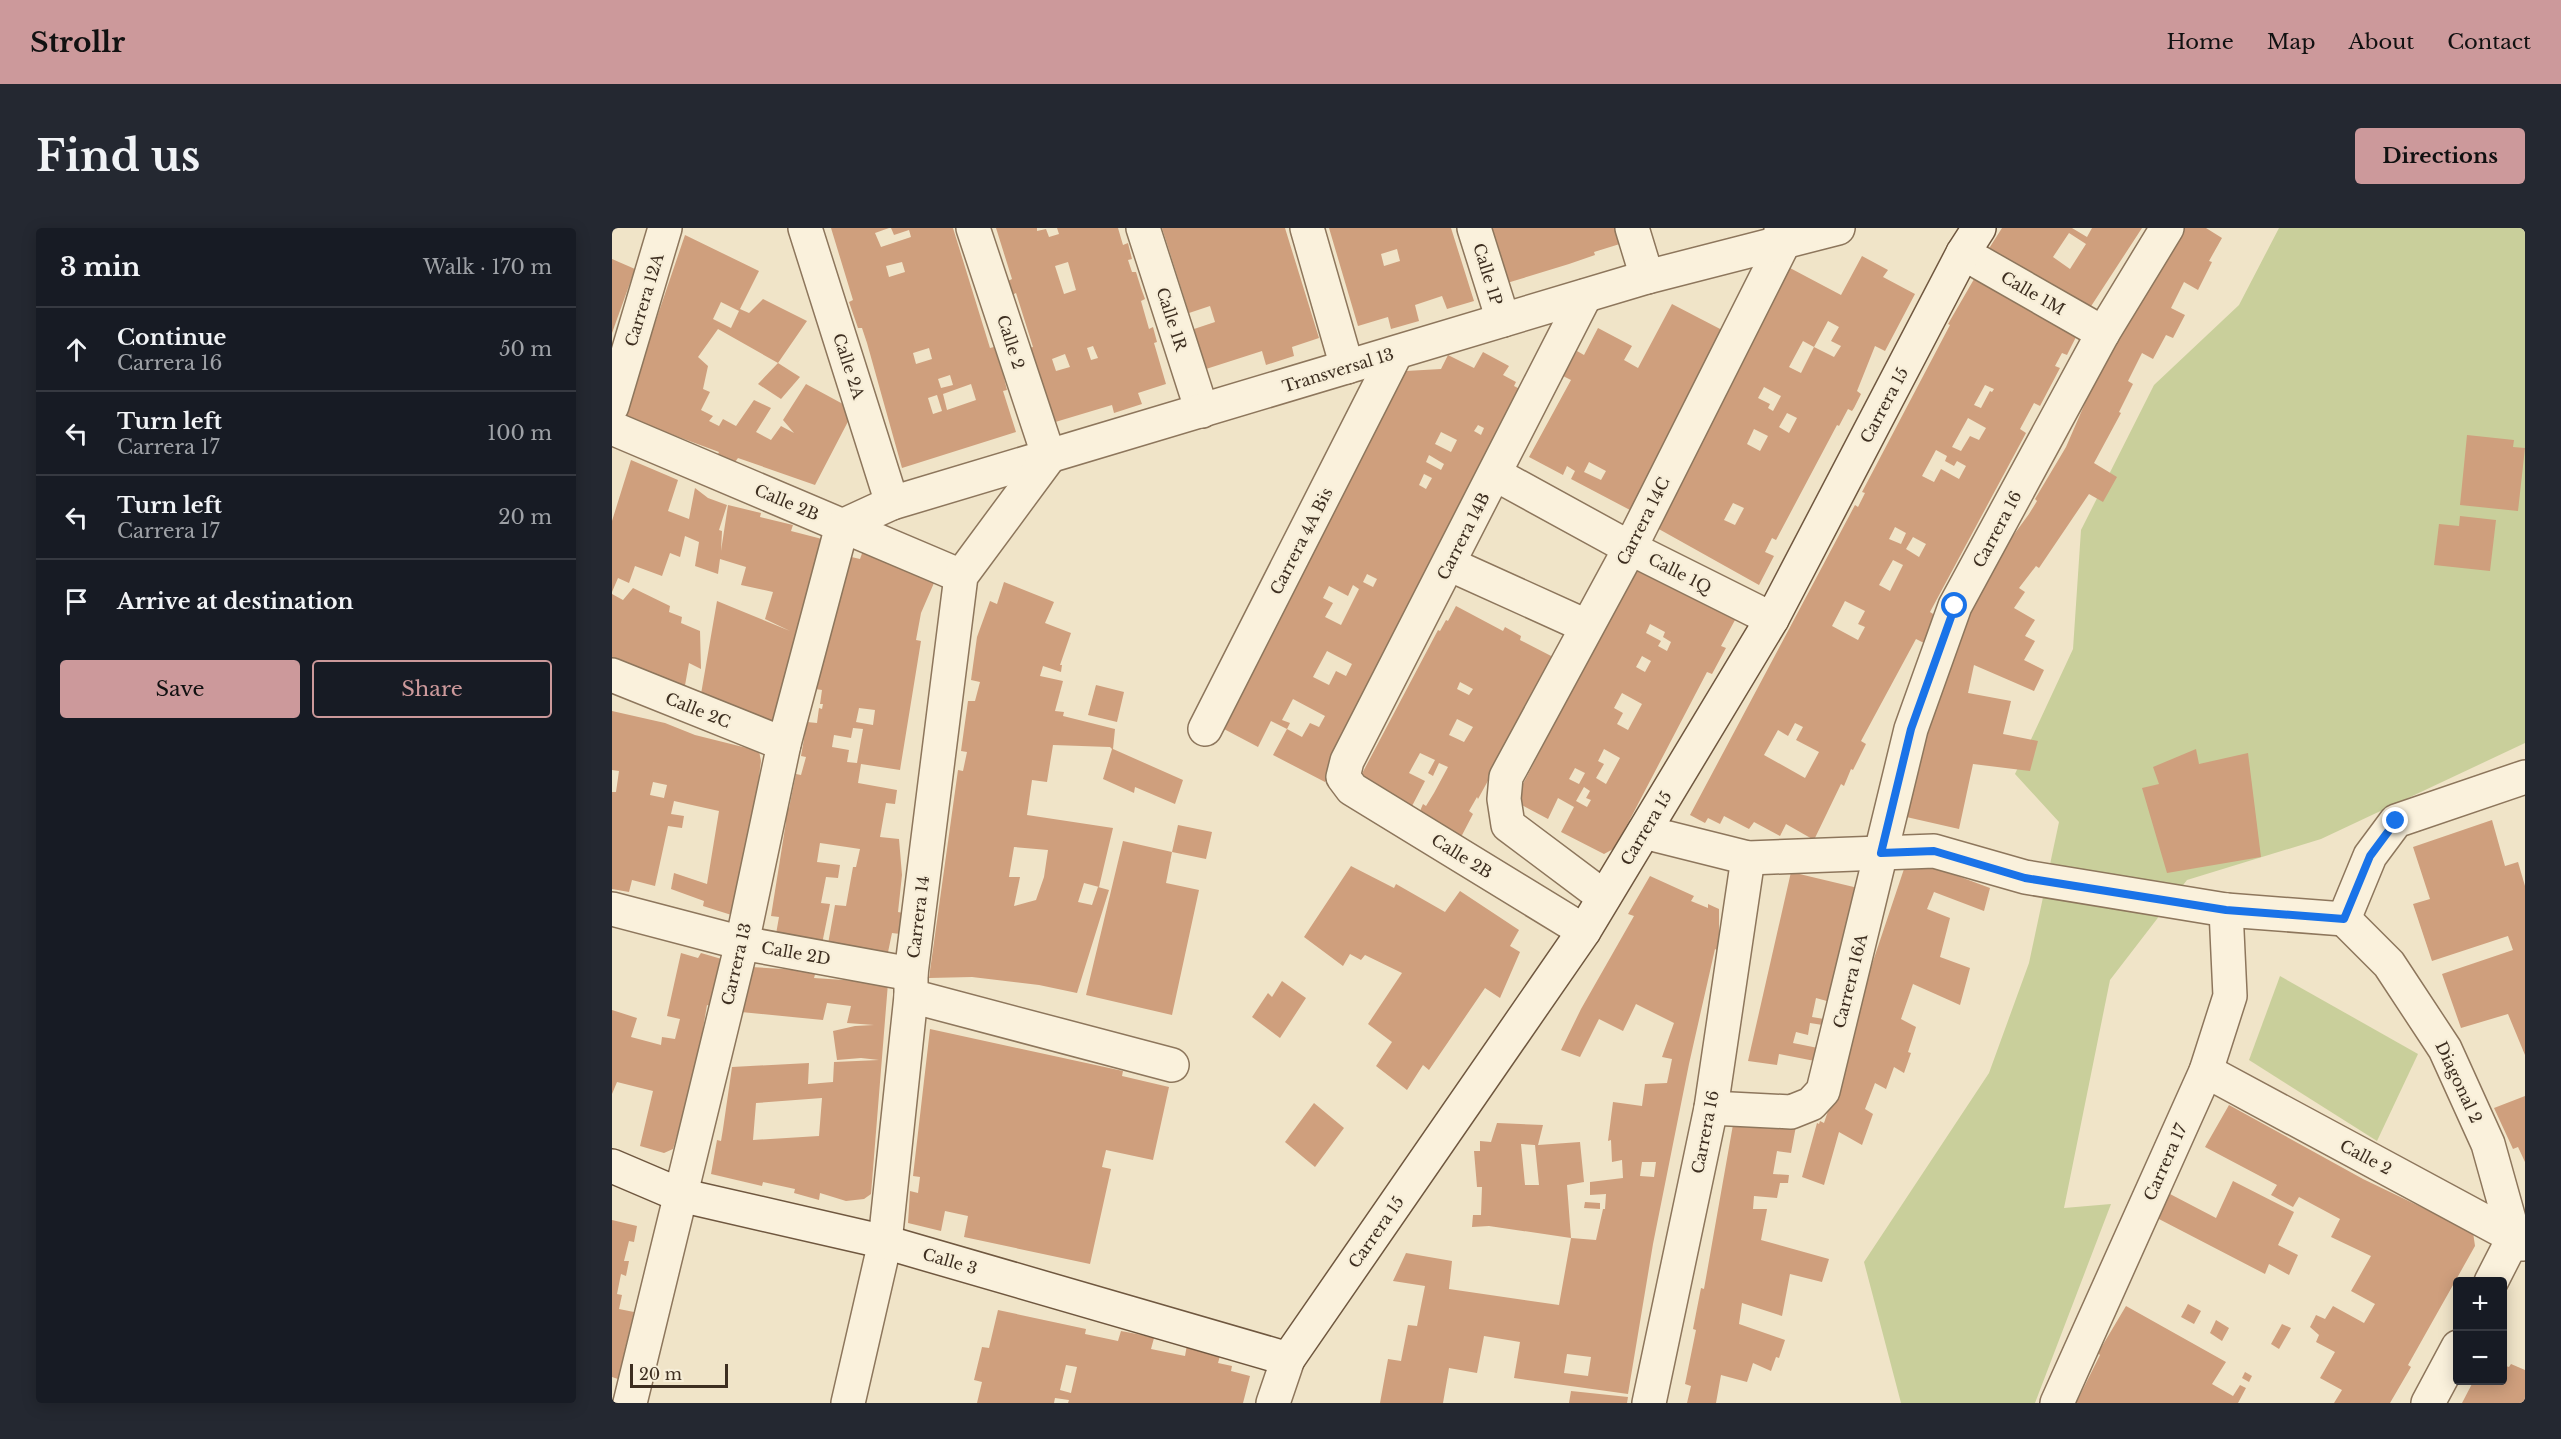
<!DOCTYPE html>
<meta charset="utf-8">
<style>
body{margin:0;font-family:"Libre Baskerville",serif;background:#242831;color:#f1f3f6}
.controls{position:absolute;right:18px;bottom:18px;display:grid;overflow:hidden;border-radius:6px;box-shadow:0 3px 15px #0003}
.controls button{width:54px;height:54px;display:grid;place-items:center;padding:0;border:0;border-bottom:2px solid #363941;background:#171b24;color:#f1f3f6;font:30px sans-serif}
.scale{position:absolute;left:18px;bottom:15px;width:98px;box-sizing:border-box;padding-left:6px;border:3px solid #3d2e20;border-top:0;font-size:16px;line-height:21px;white-space:nowrap;color:#3d2e20;-webkit-text-stroke:4px #f7eed8;paint-order:stroke}
.stop{position:absolute;width:18px;height:18px;margin:-14px;border:4px solid #1a73e8;border-radius:50%;background:#fff}
.stop.end{background:#1a73e8;border-color:#fff;box-shadow:0 2px 6px #0008}
.list{margin:0;padding:0;list-style:none}
h2{display:flex;justify-content:space-between;align-items:center;height:78px;margin:0;padding:0 24px;font-size:26px}
h2 small{font-size:20px;font-weight:400;color:#9ea1a6}
.list li{display:grid;grid-template-columns:39px 1fr auto;gap:18px;align-items:center;box-sizing:border-box;height:84px;padding:0 24px;border-top:2px solid #363941}
.list b{display:block;font-size:22px;white-space:nowrap}
.list p{margin:0;font-size:20px;white-space:nowrap;color:#9ea1a6}
.list em{font-size:20px;font-style:normal;color:#9ea1a6}
.actions{display:flex;gap:12px;padding:18px 24px}
.actions a{flex:1;padding:14px 0;border:2px solid #cc999b;border-radius:6px;text-align:center;font-size:21px;color:#cc999b}
.actions .main{background:#cc999b;color:#111}
.icon{flex:none;width:33px;height:33px;fill:none;stroke:currentColor;stroke-width:2;stroke-linecap:round;stroke-linejoin:round}
.map{position:relative;flex:none;width:1913px;height:1175px;overflow:hidden;border-radius:6px}
header{display:flex;align-items:center;gap:36px;box-sizing:border-box;height:84px;padding:0 30px;background:#cc999b;color:#111}
header strong{font-size:28px}
nav{display:flex;gap:33px;margin-inline-start:auto;font-size:21px}
.intro{display:flex;align-items:center;justify-content:space-between;box-sizing:border-box;height:144px;padding:0 36px}
h1{margin:0;font-size:42px}
.button{padding:15px 27px;border-radius:6px;background:#cc999b;color:#111;font-size:21px;font-weight:700}
main{display:flex;gap:36px;padding:0 36px}
aside{flex:1;background:#171b24;border-radius:6px;box-shadow:0 3px 15px #0003}
.map>svg:first-child{display:block}
.green{fill:#c9cf9b}
.building{fill:#cf9f7d;fill-rule:evenodd}
.lines{fill:none;stroke-linecap:round;stroke-linejoin:round}
.minor-casing{stroke:#8d765c;stroke-width:36}
.secondary-casing{stroke:#6f573f;stroke-width:36}
.minor{stroke:#faf1dc;stroke-width:33}
.secondary{stroke:#faf1dc;stroke-width:33}
.route{stroke:#1a73e8;stroke-width:8}
.labels{text-anchor:middle;stroke-width:4.5;stroke-linejoin:round;paint-order:stroke}
.street-label{font-size:16px;fill:#3d2e20;stroke:#f7eed8}
</style>
<header>
<strong>Strollr</strong>
<nav><a>Home</a><a>Map</a><a>About</a><a>Contact</a></nav>
</header>
<div class="intro"><h1>Find us</h1><a class="button">Directions</a></div>
<main>
<aside>
<h2>3 min<small>Walk · 170 m</small></h2>
<ul class="list">
<li><svg class="icon" aria-label="ahead" viewBox="0 0 24 24"><path d="M12 20V5M6 11l6-6 6 6"/></svg><div><b>Continue</b><p>Carrera 16</p></div><em>50 m</em></li>
<li><svg class="icon" aria-label="left" viewBox="0 0 24 24"><path d="M17 20v-9H6M10 6l-5 5 5 5"/></svg><div><b>Turn left</b><p>Carrera 17</p></div><em>100 m</em></li>
<li><svg class="icon" aria-label="left" viewBox="0 0 24 24"><path d="M17 20v-9H6M10 6l-5 5 5 5"/></svg><div><b>Turn left</b><p>Carrera 17</p></div><em>20 m</em></li>
<li><svg class="icon" aria-label="arrive" viewBox="0 0 24 24"><path d="M6 21V4h12l-3 4 3 4H6"/></svg><div><b>Arrive at destination</b></div></li>
</ul>
<div class="actions"><a class="main">Save</a><a>Share</a></div>
</aside>
<div class="map">
<svg width="1913" height="1175" viewBox="0 0 1913 1175">
<rect width="100%" height="100%" fill="#f0e4c8"/>
<g class="green">
<polygon points="1667,0 1913,0 1913,515 1709,611 1575,652 1498,752 1452,980 1499,976 1423,1175 1289,1175 1252,1034 1377,845 1417,735 1447,594 1403,546 1461,421 1469,302 1542,157 1627,77"/>
<polygon points="1668,748 1806,826 1765,913 1637,832"/>
</g>
<g class="building">
<path d="M219,0H277L263,5L269,19L299,9L297,2L282,7L279,0H341L378,120L382,119L391,146L395,162L391,163L404,204L290,240L255,115L250,100H246L237,74L241,72ZM290,34L293,44L277,49L274,38ZM317,120L320,131L304,136L301,125ZM338,147L341,157L329,160L326,151ZM359,156L364,172L335,182L331,166ZM325,167L330,183L321,186L316,170Z"/>
<path d="M384,0H425V3L434,1L437,9L447,6L445,0H506L511,17L516,15L520,31L516,32L520,44H524L529,60L533,71L529,73L537,101L541,99L545,114L542,115L554,156L526,165L530,176L502,185L500,177L440,195L417,120L421,119L404,65L400,67L396,53L400,51ZM456,34L464,62L452,66L443,38ZM481,118L486,130L479,132L475,120ZM453,126L458,139L444,143L440,131Z"/>
<polygon points="550,0 673,0 707,110 680,119 682,128 654,137 650,123 594,141 582,101 603,94 598,78 577,85"/>
<path d="M717,0H839L862,73L835,81L830,68L803,77L807,93L779,101L776,89L746,98ZM785,21L788,33L772,38L769,26Z"/>
<polygon points="878,0 1006,0 1011,15 982,24 983,27 957,36 895,55"/>
<path d="M1390,0H1460L1475,9L1480,0H1530L1474,86L1376,22ZM1457,5L1474,16L1458,41L1441,29Z"/>
<polygon points="1559,0 1594,0 1610,10 1597,33 1600,34 1586,62 1572,54 1559,80 1573,87 1561,110 1554,107 1541,131 1530,125 1516,153 1521,156 1507,184 1509,185 1482,235 1505,249 1491,274 1477,266 1427,340 1424,338 1407,360 1413,364 1402,380 1423,392 1413,408 1423,413 1412,432 1432,442 1422,463 1362,437 1356,465 1399,473 1391,506 1426,513 1418,543 1361,536 1347,601 1290,588 1331,424 1376,342 1417,286 1425,273 1423,271 1454,219 1477,166"/>
<path d="M73,7L147,43L128,81L137,85L151,71L195,93L166,135L106,101L86,129L96,138L91,161L98,164L89,182L101,188L97,193L107,198L111,191L124,198L142,172L159,180L144,204L159,212L169,198L182,205L171,192L194,156L242,182L203,257L126,230L123,234L105,228L107,224L53,204L50,210L5,193L24,151ZM109,74L127,83L119,100L101,91Z"/>
<path d="M1250,28L1276,42L1271,49L1303,66L1273,123L1263,118L1245,163L1249,166L1242,180L1240,183L1236,181L1227,198L1225,197L1164,312L1160,310L1153,324L1162,328L1147,357L1045,300L1178,40L1229,67ZM1216,93L1227,99L1219,113L1229,118L1222,129L1202,119ZM1191,113L1202,119L1189,145L1177,139ZM1152,159L1169,168L1161,183L1156,180L1158,176L1146,170ZM1175,185L1185,190L1177,205L1167,199ZM1142,201L1156,208L1148,223L1135,216ZM1121,275L1132,280L1123,297L1112,292Z"/>
<polygon points="0,31 23,41 0,105"/>
<path d="M1365,46L1468,101L1455,127L1450,125L1443,138L1448,140L1428,178L1422,175L1408,201L1414,205L1318,384L1326,389L1312,415L1304,411L1249,513L1254,516L1241,542L1239,541L1232,558L1229,556L1202,612L1174,596L1168,608L1142,594L1137,601L1112,588L1108,596L1096,590L1093,595L1078,587L1243,277L1246,279L1253,265L1250,264L1338,97L1336,96ZM1373,157L1382,161L1380,164L1378,163L1369,180L1362,177ZM1356,190L1374,200L1367,212L1358,208L1349,223L1340,219ZM1324,222L1335,228L1333,233L1342,238L1345,233L1354,238L1347,251L1329,241L1322,254L1310,248ZM1283,299L1294,305L1289,316L1277,311ZM1301,309L1314,316L1307,329L1294,321ZM1281,332L1291,337L1278,363L1267,357ZM1233,373L1253,383L1246,396L1253,399L1246,412L1220,398ZM1183,495L1191,499L1184,512L1207,524L1193,550L1152,527L1166,502L1176,508Z"/>
<path d="M1060,76L1112,103L1018,282L959,251L963,243L955,238L951,247L917,229L959,152L951,148L965,123L972,127L986,100L1020,118L1012,132L1026,140ZM977,234L994,243L989,252L972,244Z"/>
<path d="M871,124L897,138L891,147L904,154L902,158L919,167L713,554L661,527L675,501L659,493L646,519L612,501L625,475L623,474L758,215L755,213L783,159L786,160L794,143L829,141L836,127L862,140ZM866,197L872,200L869,207L862,203ZM829,204L845,212L839,224L823,216ZM817,227L832,236L829,242L814,234ZM812,246L820,250L814,261L807,257ZM755,346L765,351L761,359L751,354ZM741,357L747,361L729,397L713,389L721,375L711,370L717,358L736,368ZM715,423L740,436L734,448L724,443L717,457L701,449ZM681,471L713,488L707,499L698,495L690,509L675,501L678,495L670,492Z"/>
<polygon points="166,135 188,149 169,171 146,156"/>
<polygon points="1855,207 1902,212 1901,219 1913,220 1906,283 1848,277"/>
<polygon points="19,232 66,252 56,283 77,291 83,260 96,270 115,277 107,302 110,303 109,323 116,277 149,285 148,289 181,297 179,303 210,311 159,499 89,466 105,373 178,403 153,391 161,364 129,357 134,339 108,331 106,346 83,338 87,314 73,308 68,329 58,325 50,348 23,338 17,355 6,350 0,364 0,293"/>
<polygon points="1848,288 1884,292 1878,343 1822,337 1827,296 1847,298"/>
<path d="M253,317L325,348L309,385L304,412L309,413L288,542L249,536L246,555L285,562L283,576L274,575L268,609L287,611L290,647L286,684L291,685L288,706L280,705L275,729L216,716L223,677L234,678L241,639H244L248,621L208,615L205,634L228,637L226,650L214,649L209,675L218,676L210,716L180,715L181,707L164,706L167,689L159,688L174,594H170L172,579L177,580L184,546L189,547L194,529L189,528L195,494L205,495L207,480L210,481L211,476H208L210,462L197,460L235,328L248,331ZM247,480L263,482L261,497L244,494ZM241,500L251,501L245,535L235,534L237,522L220,519L222,507L239,510Z"/>
<path d="M1024,340L1093,372L1091,376L1123,392L1109,418L1114,420L1100,446L1095,444L1003,620L992,626L949,604L962,579L946,570L936,591L902,573ZM1038,396L1053,404L1051,409L1059,414L1055,423L1046,418L1049,413L1034,405ZM1030,428L1039,433L1033,444L1024,439ZM1010,465L1030,476L1016,502L1005,496L1011,485L1002,480ZM992,521L1008,530L994,556L984,550L992,536L986,533ZM963,540L973,545L967,556L957,551ZM972,559L978,563L974,570L979,572L975,579L964,573Z"/>
<path d="M392,354L442,374L433,395L459,405L448,437H450L449,444L431,438L428,448L451,453L443,483L452,484L451,488L503,501L501,521L571,552L563,576L523,559L522,565L491,551L500,521L498,519L441,517L435,554L420,552L415,587L501,600L487,659L472,655L466,674L480,677L486,659L497,662L465,765L427,757L360,749L317,750L346,542L351,543L355,524L349,523L356,473H363L368,454L359,452L365,409L378,373L385,376ZM402,619L436,622L432,649L424,672L402,678L408,649H397Z"/>
<polygon points="21,360 58,378 57,384 70,389 69,395 88,403 89,441 77,435 72,463 0,431 0,366 11,372"/>
<path d="M844,378L891,403L893,399L909,408L908,412L943,430L866,571L865,569L857,583L861,586L848,611L744,557L826,402L828,403L834,392L836,393ZM848,454L861,461L857,467L845,461ZM845,491L861,499L852,514L837,507ZM808,525L823,532L816,545L821,548L827,535L836,539L822,565L814,578L811,576L808,583L800,578L813,553L797,545Z"/>
<polygon points="484,457 512,464 505,494 476,487"/>
<path d="M0,483L53,495L83,507L147,523L149,533L129,690L91,678L92,673L59,661L62,645L95,656L107,583L62,573L59,586L72,588L70,600L56,598L43,658L20,652L17,664L0,661V564H4L7,543L0,542ZM41,554L55,557L52,570L38,567Z"/>
<polygon points="1584,521 1587,536 1636,525 1649,629 1555,645 1530,560 1547,556 1541,539"/>
<polygon points="1880,592 1893,638 1906,634 1913,658 1913,827 1896,786 1849,800 1830,746 1901,722 1896,708 1820,733 1801,676 1818,671 1801,619"/>
<polygon points="566,597 600,604 594,631 560,624 554,655 587,662 560,787 474,767 511,613 560,624"/>
<polygon points="1294,635 1319,638 1378,660 1372,683 1322,664 1315,681 1338,690 1328,729 1358,740 1348,777 1301,756 1289,791 1304,799 1296,824 1299,825 1292,845 1282,839 1274,861 1263,855 1253,881 1261,886 1250,917 1227,904 1212,957 1190,949 1205,895 1207,896 1208,893 1212,895 1217,880 1249,769"/>
<polygon points="739,638 782,660 784,656 833,684 848,663 907,702 898,718 908,724 888,770 873,760 817,842 811,837 795,862 764,838 780,814 756,796 790,745 753,727 749,732 738,726 731,738 692,709"/>
<polygon points="1179,644 1246,660 1234,730 1226,729 1221,750 1228,751 1222,775 1204,770 1200,789 1218,792 1217,798 1198,795 1196,807 1184,804 1181,815 1211,821 1208,834 1167,826 1165,837 1136,833"/>
<path d="M1038,648L1082,668L1079,673L1096,680V676L1107,681V723L1103,721L1077,836L1041,1016L1016,1166L902,1150L908,1114L872,1108L865,1145L837,1140L831,1175H768L776,1131L789,1133L796,1097L805,1098L813,1058L781,1053L794,1025L840,1033L837,1061L947,1077L959,1010L877,998L860,999L861,987H869L870,959H865L862,923H868V913L879,914L885,895L931,897L926,917L968,914L972,954L955,957L959,1010L984,1012L991,981H993L994,966L978,967V954L1011,950L1010,932L1000,934L999,912L996,913L1001,874L1030,878L1033,856L1055,855L1060,831L1050,829L1062,795L1024,776L1011,803L987,791L968,829L949,822L969,781L1022,688L1016,686ZM909,916L923,917L927,957H913ZM1030,934H1044L1042,949L1028,948ZM955,1126L979,1129L976,1148L952,1145Z"/>
<polygon points="69,725 86,730 89,725 113,732 102,779 95,777 82,854 81,854 61,921 52,925 28,918 41,863 5,854 0,866 0,782 25,790 19,809 49,817 50,809 63,811 68,791 55,788"/>
<path d="M139,739L204,743L202,750L276,755L259,966L252,971L234,973L208,965L207,972L182,965L183,961L151,954L150,958L99,946L105,912L109,913L111,901L120,839L197,835L196,856L221,854L222,834L267,832L249,830L225,832L221,803L243,798L262,797L235,795L239,778L215,775L211,792L129,784ZM210,870L207,908L141,912L144,875Z"/>
<polygon points="670,753 694,770 668,810 640,789 656,765 660,769"/>
<polygon points="318,801 511,843 510,848 557,859 541,932 494,922 490,939 499,941 478,1036 352,1009 356,988 333,983 329,1003 296,995 298,963 306,965 308,949 301,948"/>
<polygon points="1913,868 1913,934 1906,919 1901,921 1882,880"/>
<polygon points="702,875 732,900 703,939 673,914"/>
<polygon points="1617,877 1751,951 1861,1004 1863,1018 1796,1137 1799,1139 1778,1175 1722,1175 1730,1162 1708,1150 1723,1124 1704,1114 1707,1107 1698,1099 1704,1087 1713,1091 1721,1078 1752,1095 1763,1076 1739,1063 1759,1028 1719,1009 1728,991 1687,969 1681,979 1659,967 1665,957 1593,919"/>
<polygon points="1122,891 1184,898 1179,925 1165,923 1161,946 1177,947 1176,955 1168,955 1165,970 1142,968 1141,981 1155,981 1149,1012 1217,1031 1210,1054 1178,1046 1170,1088 1130,1075 1127,1096 1173,1112 1167,1130 1164,1129 1159,1143 1141,1135 1135,1154 1109,1147 1104,1175 1075,1175 1079,1158 1073,1156 1084,1102 1081,1101 1089,1060 1092,1061"/>
<polygon points="1621,953 1682,984 1666,1017 1686,1027 1677,1047 1657,1036 1653,1046 1545,990 1558,966 1604,990"/>
<polygon points="973,974 988,975 988,981 972,980"/>
<polygon points="0,992 25,998 22,1014 17,1013 12,1033 17,1033 14,1048 9,1046 5,1066 10,1067 7,1081 22,1084 6,1151 0,1149"/>
<polygon points="1576,1076 1589,1083 1582,1096 1569,1089"/>
<polygon points="1514,1078 1614,1134 1600,1156 1621,1168 1628,1157 1634,1160 1626,1175 1464,1175 1488,1127 1486,1125"/>
<path d="M386,1082L474,1101L473,1106L506,1113L509,1103L525,1106L542,1110L539,1121L573,1128L575,1117L609,1124L606,1135L620,1138L619,1143L638,1148L631,1175H456L457,1172L443,1170L442,1175H365L370,1154L362,1152L370,1119L377,1120ZM454,1137L465,1139L459,1165L448,1162Z"/>
<polygon points="1604,1092 1617,1100 1610,1113 1598,1105"/>
<polygon points="1670,1096 1679,1100 1667,1121 1659,1116"/>
<polygon points="1899,1136 1913,1142 1913,1175 1850,1175 1862,1152 1890,1152 1890,1137 1897,1139"/>
<polygon points="1633,1144 1640,1148 1637,1154 1630,1150"/>
<polygon points="959,1163 1016,1169 1015,1175 957,1175"/>
</g>
<g class="lines">
<g class="minor-casing">
<g id="minor">
<polyline points="193,0 280,275"/>
<polyline points="531,0 590,183"/>
<polyline points="695,0 735,139"/>
<polyline points="862,0 891,92"/>
<polyline points="1020,0 1035,49"/>
<polyline points="1351,25 1491,105"/>
<polyline points="0,178 53,0"/>
<polyline points="0,200 349,348"/>
<polyline points="883,246 1018,320 1160,391"/>
<polyline points="837,336 974,398"/>
<polyline points="0,447 172,516"/>
<polyline points="593,501 784,125"/>
<polyline points="1032,604 1136,630 1322,623 1413,649 1614,682 1732,691"/>
<polyline points="992,669 896,597 892,571 894,549 1018,320 1172,14 1169,2"/>
<polyline points="0,681 130,715 299,746"/>
<polyline points="1732,691 1777,736 1833,821 1876,916 1902,1009"/>
<polyline points="1732,691 1758,628 1784,593 1913,549"/>
<polyline points="972,703 740,561 731,549 735,533 973,68"/>
<polyline points="299,768 560,837"/>
<polyline points="1594,843 1902,1009 1910,1016"/>
<polyline points="1099,880 1179,884 1199,876 1211,863 1299,501 1343,378 1491,105 1555,0"/>
<polyline points="1879,1054 1902,1009 1913,1006"/>
<polyline points="18,1175 130,715 172,516 230,298 280,275 1035,49 1226,0"/>
<polyline points="236,1175 273,1014 299,768 299,746 349,348 437,229 361,0"/>
<polyline points="661,1175 676,1131"/>
<polyline points="1037,1175 1099,880 1136,630"/>
<polyline points="1445,1175 1594,843 1618,768 1614,682"/>
<polyline points="1816,1175 1846,1119"/>
</g>
</g>
<g class="secondary-casing">
<polyline id="secondary" points="0,938 68,967 273,1014 676,1131 972,703 1160,391 1351,25 1367,0"/>
</g>
<use href="#minor" class="minor"/>
<use href="#secondary" class="secondary"/>
</g>
<g class="lines">
<polyline class="route" points="1343,378 1299,501 1269,625 1322,623 1413,650 1614,682 1732,691 1758,628 1784,593"/>
</g>
<g class="labels">
<g class="street-label">
<text transform="translate(876 46) rotate(73)" y="6">Calle 1P</text>
<text transform="translate(1421 65) rotate(30)" y="6">Calle 1M</text>
<text transform="translate(32 72) rotate(-73)" y="6">Carrera 12A</text>
<text transform="translate(560 91) rotate(72)" y="6">Calle 1R</text>
<text transform="translate(399 114) rotate(72)" y="6">Calle 2</text>
<text transform="translate(237 138) rotate(72)" y="6">Calle 2A</text>
<text transform="translate(726 142) rotate(-17)" y="6">Transversal 13</text>
<text transform="translate(1272 177) rotate(-62)" y="6">Carrera 15</text>
<text transform="translate(175 274) rotate(23)" y="6">Calle 2B</text>
<text transform="translate(1031 293) rotate(-63)" y="6">Carrera 14C</text>
<text transform="translate(1385 301) rotate(-62)" y="6">Carrera 16</text>
<text transform="translate(851 308) rotate(-63)" y="6">Carrera 14B</text>
<text transform="translate(689 313) rotate(-63)" y="6">Carrera 4A Bis</text>
<text transform="translate(1068 345) rotate(27)" y="6">Calle 1Q</text>
<text transform="translate(86 482) rotate(22)" y="6">Calle 2C</text>
<text transform="translate(1034 600) rotate(-59)" y="6">Carrera 15</text>
<text transform="translate(850 628) rotate(32)" y="6">Calle 2B</text>
<text transform="translate(306 689) rotate(-83)" y="6">Carrera 14</text>
<text transform="translate(184 725) rotate(10)" y="6">Calle 2D</text>
<text transform="translate(124 736) rotate(-77)" y="6">Carrera 13</text>
<text transform="translate(1238 753) rotate(-76)" y="6">Carrera 16A</text>
<text transform="translate(1847 854) rotate(65)" y="6">Diagonal 2</text>
<text transform="translate(1093 904) rotate(-79)" y="6">Carrera 16</text>
<text transform="translate(1754 929) rotate(28)" y="6">Calle 2</text>
<text transform="translate(1553 934) rotate(-66)" y="6">Carrera 17</text>
<text transform="translate(764 1004) rotate(-55)" y="6">Carrera 15</text>
<text transform="translate(338 1033) rotate(16)" y="6">Calle 3</text>
</g>
</g>
</svg>
<div class="controls">
<button>+</button>
<button>−</button>
</div>
<div class="scale">20 m</div>
<div class="stop" style="left:1343px;top:378px"></div>
<div class="stop end" style="left:1784px;top:593px"></div>
</div>
</main>
